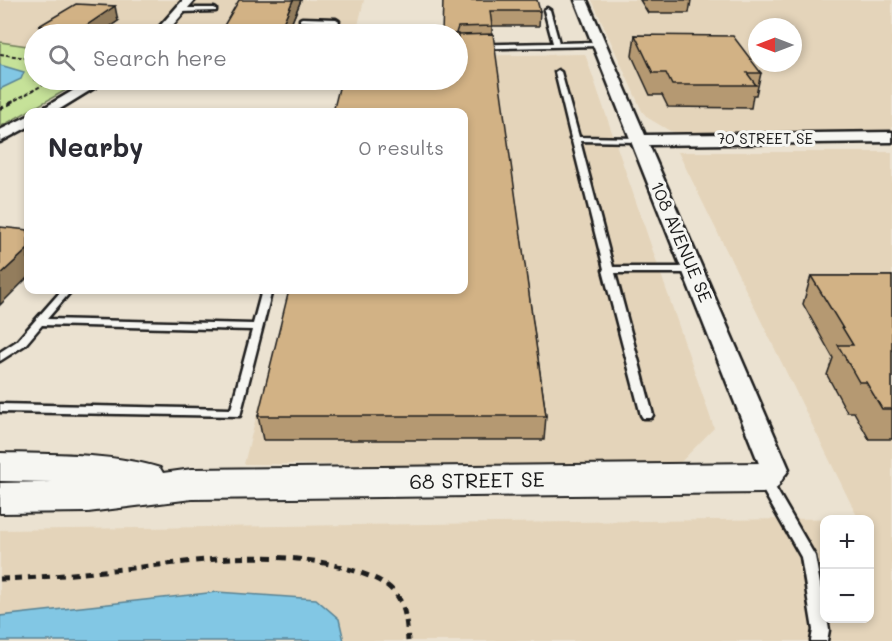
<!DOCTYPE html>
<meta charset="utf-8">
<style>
body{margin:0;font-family:Mali,sans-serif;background:#f2f2f3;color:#2b2b33}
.controls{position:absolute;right:18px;bottom:18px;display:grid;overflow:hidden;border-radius:12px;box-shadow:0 3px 9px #0003}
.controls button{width:54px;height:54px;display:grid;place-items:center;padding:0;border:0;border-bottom:2px solid #e1e1e2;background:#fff;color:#2b2b33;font:30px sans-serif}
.compass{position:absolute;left:748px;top:18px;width:54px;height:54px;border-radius:50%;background:#fff;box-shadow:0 3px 9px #0003;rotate:270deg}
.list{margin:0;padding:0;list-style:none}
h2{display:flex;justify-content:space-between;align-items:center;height:78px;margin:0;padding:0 24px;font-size:26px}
h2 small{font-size:20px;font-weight:400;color:#7c7c81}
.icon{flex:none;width:33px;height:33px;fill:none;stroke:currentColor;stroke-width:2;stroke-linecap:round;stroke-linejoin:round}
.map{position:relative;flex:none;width:892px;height:641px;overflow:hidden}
.search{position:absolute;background:#fff;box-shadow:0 3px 9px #0003;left:24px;top:24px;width:444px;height:66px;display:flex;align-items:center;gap:15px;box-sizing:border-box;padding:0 21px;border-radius:33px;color:#7c7c81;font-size:22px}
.panel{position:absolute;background:#fff;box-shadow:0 3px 9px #0003;left:24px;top:108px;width:444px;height:186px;border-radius:12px}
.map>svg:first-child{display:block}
.built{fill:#e4d4ba;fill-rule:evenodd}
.green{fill:#c6e299;stroke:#717f5a;stroke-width:1.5}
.water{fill:#82c7e4;stroke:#598394;stroke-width:1.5}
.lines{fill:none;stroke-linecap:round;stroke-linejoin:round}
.lane-casing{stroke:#1c1c1c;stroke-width:5}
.street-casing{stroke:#1c1c1c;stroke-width:5}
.secondary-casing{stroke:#1c1c1c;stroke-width:4}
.path-far2{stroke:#1c1c1c;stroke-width:2;stroke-dasharray:4 2;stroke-linecap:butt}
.path-far1{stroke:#1c1c1c;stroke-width:3;stroke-dasharray:4.5 4;stroke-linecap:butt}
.path{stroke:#1c1c1c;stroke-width:5;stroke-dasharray:8 6;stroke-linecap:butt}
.lane{fill:#f6f6f2;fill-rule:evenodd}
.street{fill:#f6f6f2;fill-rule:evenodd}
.secondary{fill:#f6f6f2;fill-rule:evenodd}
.wall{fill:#b59972;stroke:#1c1c1c;stroke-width:1.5}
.shaded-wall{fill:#937d5d;stroke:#1c1c1c;stroke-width:1.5}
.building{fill:#d2b285;stroke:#1c1c1c;stroke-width:1.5}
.labels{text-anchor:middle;stroke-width:6;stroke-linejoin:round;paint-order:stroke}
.far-street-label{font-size:15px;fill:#1c1c1c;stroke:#f6f6f2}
.street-label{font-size:18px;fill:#1c1c1c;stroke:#f6f6f2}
.near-street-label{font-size:21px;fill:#1c1c1c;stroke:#f6f6f2}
</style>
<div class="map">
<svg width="892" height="641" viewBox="0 0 892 641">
<rect width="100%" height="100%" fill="#ebe2d1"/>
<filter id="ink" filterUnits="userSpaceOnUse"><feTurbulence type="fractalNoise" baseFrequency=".0167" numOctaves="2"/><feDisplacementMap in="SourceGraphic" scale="12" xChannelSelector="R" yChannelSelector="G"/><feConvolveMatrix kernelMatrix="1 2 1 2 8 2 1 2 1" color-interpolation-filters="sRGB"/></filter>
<g filter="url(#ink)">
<g class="built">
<polygon points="0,0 364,0 356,34 34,34 34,47 0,42"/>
<path d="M592,0H892V134H685L670,131L648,118L642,111ZM757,27H793V63H757Z"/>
<polygon points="585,54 714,428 676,467 244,464 289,290 464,290 464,112 458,80 458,56"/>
<path d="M678,152H892V641H0V530L858,518ZM824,520H870V618H824Z"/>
</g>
<polygon class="green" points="0,42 34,47 34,80 84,80 0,127"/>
<g class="water">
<polygon points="0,65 24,72 21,79 0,89"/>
<polygon points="217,592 316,599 339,619 344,641 0,641 0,616"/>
</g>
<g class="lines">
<g class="lane-casing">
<g id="lane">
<polygon points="214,8 216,9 216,11 181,12 178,10 181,8"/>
<polygon points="547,8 550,10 559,43 600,42 603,44 600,46 458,49 458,45 553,43 544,10"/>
<polygon points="302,18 336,19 339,21 333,34 327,34 332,23 300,21 300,19"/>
<polygon points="558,70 561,72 579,137 639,138 643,140 639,142 580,141 613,267 693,267 698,270 693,273 615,273 653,415 651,418 643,418 641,415 603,270 604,269 572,141 570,139 571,138 555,72"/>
<polygon points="62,290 72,290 47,319 253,324 262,290 272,290 240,416 0,412 0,404 231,409 252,330 42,325 25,345 0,361 0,352 17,341"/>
<polygon points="763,473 768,475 815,556 824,607 824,618 827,618 829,630 827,641 811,641 813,630 801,557 756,478 758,475"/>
</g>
</g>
<g class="street-casing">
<g id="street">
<polygon points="183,0 195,0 165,34 153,34"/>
<path d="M575,0H587L645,135L892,132V142L649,145L789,469C781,483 769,490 753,485L749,478L753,471L760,466Z"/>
<polygon points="91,80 107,80 55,112 37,112"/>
<polygon points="28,116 28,127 0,142 0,130"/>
</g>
</g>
<g class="secondary-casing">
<path id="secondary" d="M0,453C50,454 112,453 160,468L163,473L192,469L763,463L777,468L783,478L777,488L763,493L192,499L88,512L0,513V483L52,482L0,481Z"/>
</g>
<g class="path-far2">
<polyline points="181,30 195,30"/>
<polyline points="0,54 34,59"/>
<polyline points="10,103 52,80"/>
</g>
<polyline class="path-far1" points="0,109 13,102"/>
<path class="path" d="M0,579C41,578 82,573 123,569C201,561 279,546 355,571C370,576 385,581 395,593C406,606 407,625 408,641"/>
<use href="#lane" class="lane"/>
<use href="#street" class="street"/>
<use href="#secondary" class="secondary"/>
</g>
<g class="wall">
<polygon points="301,0 287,34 219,34"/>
<polygon points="443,0 540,11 539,26 492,26 492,34 546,416 544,440 263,440 258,416 458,80"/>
<polygon points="640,0 691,0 689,13 648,13"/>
<polygon points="118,21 99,34 42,34 39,26"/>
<polygon points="635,35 761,73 756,95 753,95 751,108 668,107 662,95 650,95 632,56"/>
<polygon points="177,80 240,80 239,82 177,82"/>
<polygon points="811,276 892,276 892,439 869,439 854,412 847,412 827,375 833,358 803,304"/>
</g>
<g class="shaded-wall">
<polygon points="293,0 301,0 287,34 283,34 282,25"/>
<polygon points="115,6 118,21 99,34 82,34 81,29"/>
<polygon points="257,25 258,34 252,34"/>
<polygon points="28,249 28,277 0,305 0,275"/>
</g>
<g class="building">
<polygon points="239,0 293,0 282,25 257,25 252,34 219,34"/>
<polygon points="443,0 537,0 540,11 490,11 492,26 458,27 456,33 458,35 493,34 546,416 258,416 289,290 464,290 464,112 333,112 341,80 458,80 458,34 442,34"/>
<polygon points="76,4 115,6 81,29 39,26"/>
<polygon points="635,35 733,36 761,73 747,73 756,85 672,85 666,73 653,73"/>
<polygon points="0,227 28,230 28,249 0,275"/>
<polygon points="811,276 892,276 892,409 882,409 866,382 859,382 838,345 853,345"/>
</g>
</g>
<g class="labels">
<g class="far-street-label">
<text x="765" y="144">70 STREET SE</text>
</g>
<g class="street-label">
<text transform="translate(681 242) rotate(67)" y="6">108 AVENUE SE</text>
</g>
<g class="near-street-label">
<text transform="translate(477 481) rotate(-1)" y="7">68 STREET SE</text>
</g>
</g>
</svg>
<div class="controls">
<button>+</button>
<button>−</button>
</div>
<svg class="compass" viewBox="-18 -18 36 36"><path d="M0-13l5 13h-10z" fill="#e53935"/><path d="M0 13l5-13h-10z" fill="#7c7c81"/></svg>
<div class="search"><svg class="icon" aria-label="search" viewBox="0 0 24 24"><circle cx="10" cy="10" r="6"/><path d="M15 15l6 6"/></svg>Search here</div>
<section class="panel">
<h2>Nearby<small>0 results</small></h2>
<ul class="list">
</ul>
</section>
</div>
